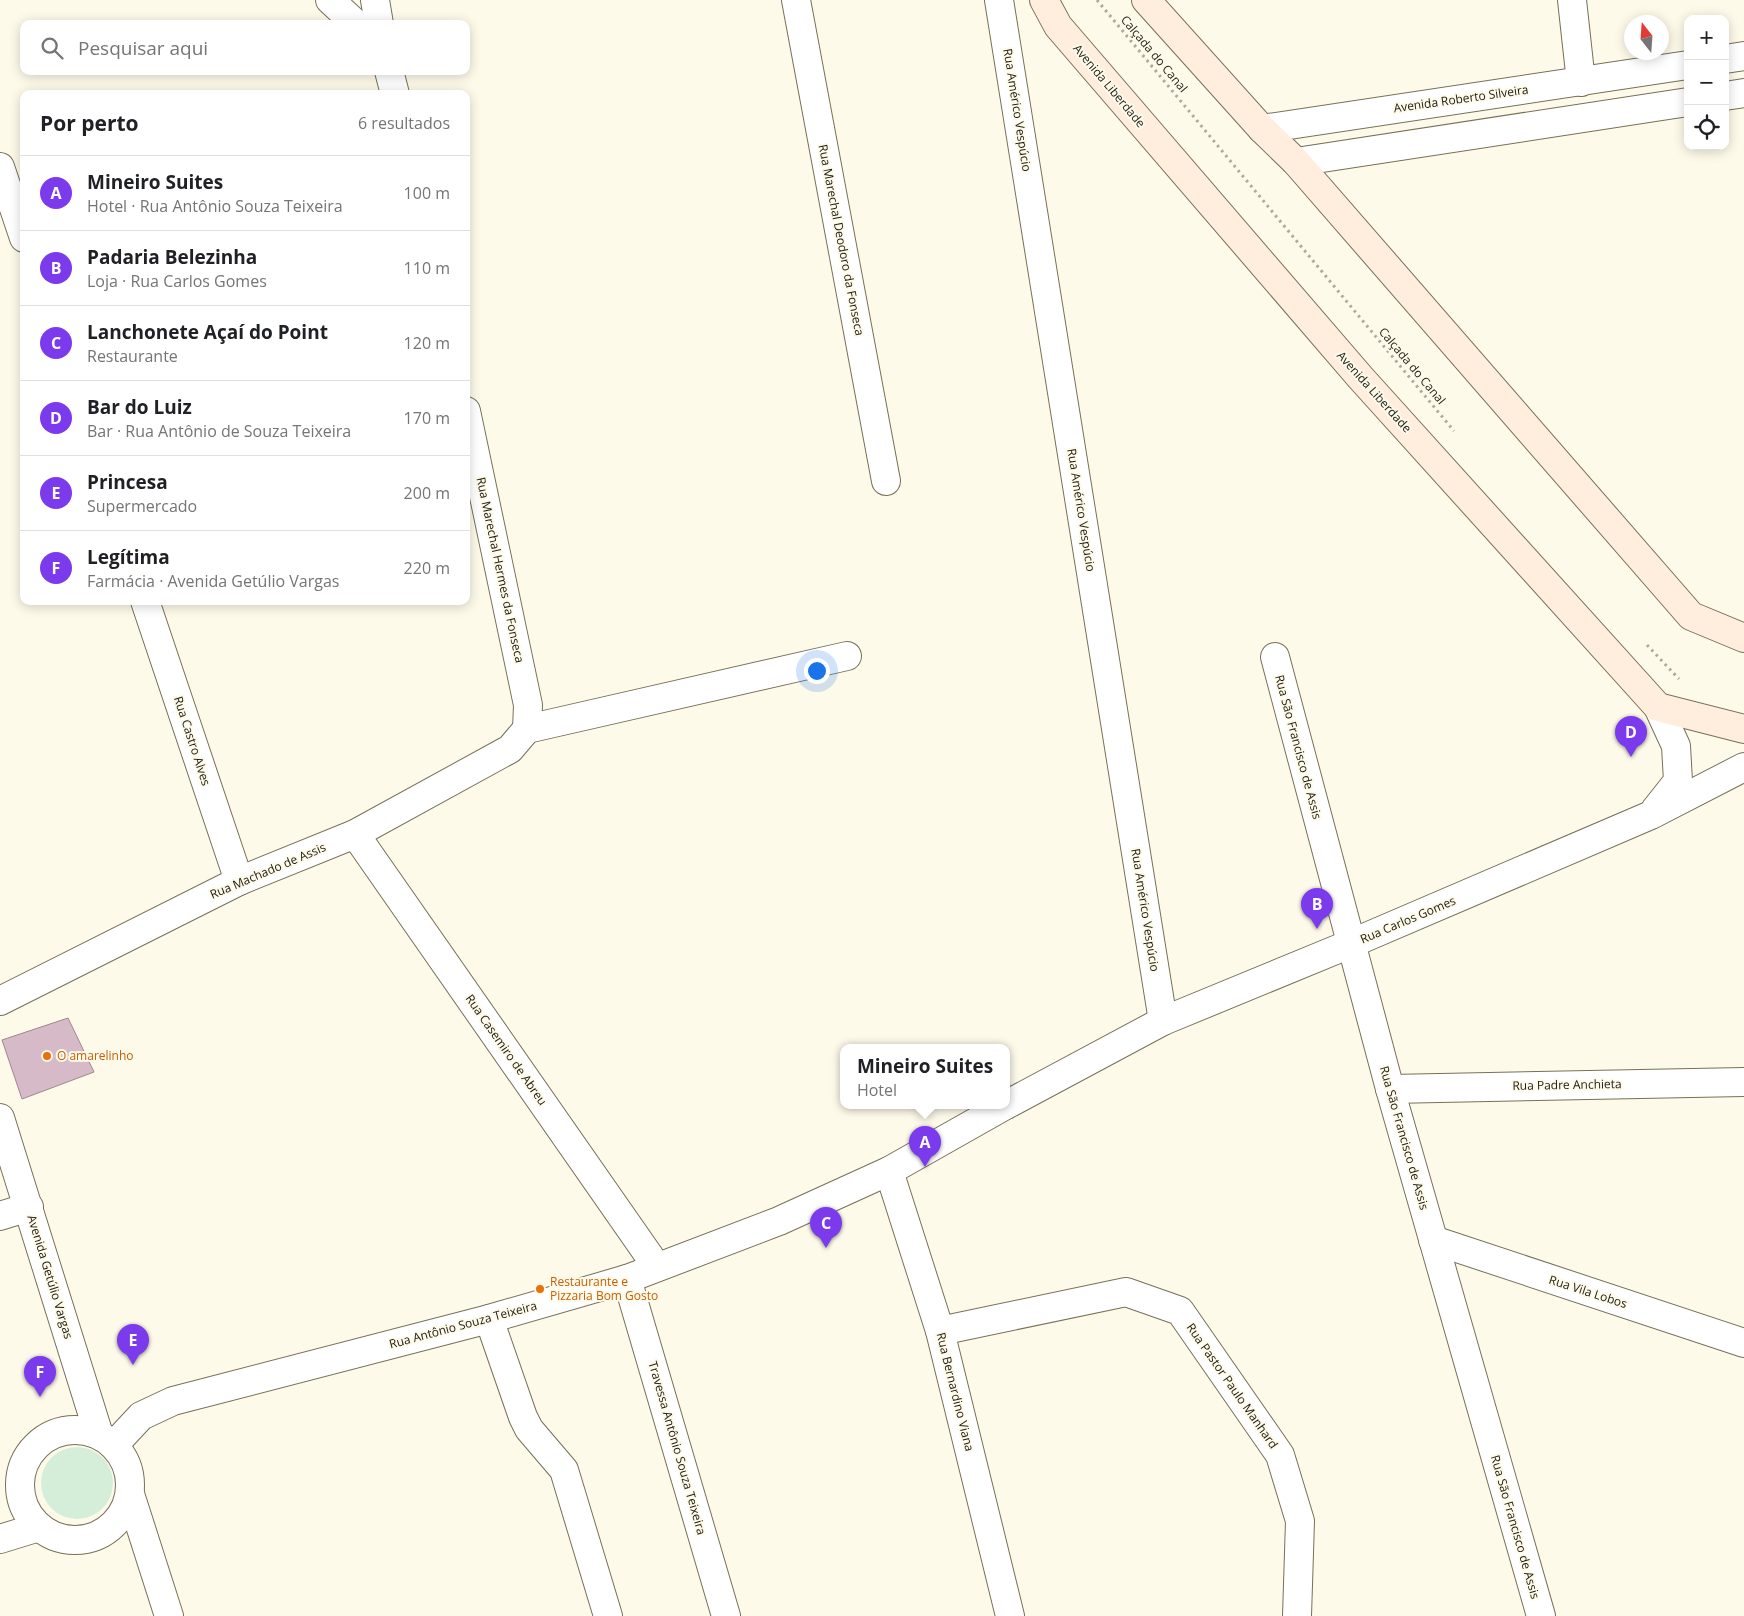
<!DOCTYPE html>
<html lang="pt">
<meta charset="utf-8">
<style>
body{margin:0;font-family:"Open Sans",sans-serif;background:#f6f6f6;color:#202124}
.controls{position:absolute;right:15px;top:15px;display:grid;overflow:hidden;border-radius:10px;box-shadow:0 2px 12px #0003}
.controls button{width:45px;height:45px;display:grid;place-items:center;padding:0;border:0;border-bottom:1px solid #e0e0e0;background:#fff;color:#202124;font:25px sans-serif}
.compass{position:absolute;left:1624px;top:15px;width:45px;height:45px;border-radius:50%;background:#fff;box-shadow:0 2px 12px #0003;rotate:343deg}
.you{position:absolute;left:816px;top:670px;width:18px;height:18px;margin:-12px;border:4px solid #fff;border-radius:50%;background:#1a73e8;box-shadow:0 0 0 8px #1a73e833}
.badge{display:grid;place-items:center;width:32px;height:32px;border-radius:50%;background:#7c3aed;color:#fff;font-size:16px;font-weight:700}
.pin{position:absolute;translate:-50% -41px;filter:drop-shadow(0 1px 2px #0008)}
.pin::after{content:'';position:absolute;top:26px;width:18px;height:15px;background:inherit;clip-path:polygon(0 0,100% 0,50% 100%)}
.popup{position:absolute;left:840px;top:1044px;width:170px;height:65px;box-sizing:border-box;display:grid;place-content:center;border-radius:10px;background:#fff;filter:drop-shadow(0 1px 4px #0005);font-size:16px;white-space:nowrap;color:#757577}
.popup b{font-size:19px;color:#202124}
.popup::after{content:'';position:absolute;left:50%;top:100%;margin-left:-10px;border:10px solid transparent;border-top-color:#fff}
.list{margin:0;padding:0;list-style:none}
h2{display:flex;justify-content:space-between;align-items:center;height:65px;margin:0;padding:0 20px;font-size:21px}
h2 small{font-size:16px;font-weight:400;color:#757577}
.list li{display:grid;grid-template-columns:32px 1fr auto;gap:15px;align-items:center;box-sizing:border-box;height:75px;padding:0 20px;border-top:1px solid #e0e0e0}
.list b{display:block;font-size:19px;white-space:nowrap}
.list p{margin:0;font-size:16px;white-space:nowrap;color:#757577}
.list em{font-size:16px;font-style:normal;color:#757577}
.icon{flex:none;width:28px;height:28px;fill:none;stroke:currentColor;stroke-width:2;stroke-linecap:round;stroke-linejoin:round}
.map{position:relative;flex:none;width:1744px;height:1616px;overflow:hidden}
.search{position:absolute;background:#fff;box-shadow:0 2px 12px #0003;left:20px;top:20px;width:450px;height:55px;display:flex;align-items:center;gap:12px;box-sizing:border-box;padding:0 18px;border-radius:10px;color:#757577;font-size:19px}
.panel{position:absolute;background:#fff;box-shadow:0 2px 12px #0003;left:20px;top:90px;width:450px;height:515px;border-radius:10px}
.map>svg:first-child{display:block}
.green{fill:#d4eed9}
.building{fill:#d6bac7;stroke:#a08792}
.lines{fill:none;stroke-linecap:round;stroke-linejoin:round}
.minor-casing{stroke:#777059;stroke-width:30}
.tertiary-casing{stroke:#777059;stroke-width:30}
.secondary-casing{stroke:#777059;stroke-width:30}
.path{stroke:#adaa9c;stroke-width:3;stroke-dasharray:2.5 4;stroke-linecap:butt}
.minor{stroke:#fff;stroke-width:28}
.tertiary{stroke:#fff;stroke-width:28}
.secondary{stroke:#ffeddd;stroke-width:28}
.food-dot{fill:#e8710a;stroke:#fefaea;stroke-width:2}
.labels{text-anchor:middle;stroke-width:4;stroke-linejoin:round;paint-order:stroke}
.street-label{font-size:12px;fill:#1c1910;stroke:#fefaea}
.food-label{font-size:12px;fill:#c56008;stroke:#fefaea;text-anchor:start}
</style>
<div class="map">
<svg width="1744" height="1616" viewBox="0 0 1744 1616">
<rect width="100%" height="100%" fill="#fefaea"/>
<circle class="green" cx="77" cy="1483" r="36"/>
<polygon class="building" points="68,1018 94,1072 22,1099 2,1040"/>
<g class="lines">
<g class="minor-casing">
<g id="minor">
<polyline points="330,0 356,24"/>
<polyline points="375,0 379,24"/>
<polyline points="796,0 886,481"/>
<polyline points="999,0 1163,1021"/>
<polyline points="1572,0 1581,82"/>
<polyline points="1725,59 1744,56"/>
<polyline points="389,71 395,94"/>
<polyline points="1725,96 1744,93"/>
<polyline points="1262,129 1688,65"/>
<polyline points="1296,162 1688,102"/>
<polyline points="0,167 24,238"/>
<polyline points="466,411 528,705 527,729"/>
<polyline points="145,601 239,881"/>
<polyline points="1275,657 1390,1089 1541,1616"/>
<polyline points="527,729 847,656"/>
<polyline points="355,834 657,1267"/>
<polyline points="0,1001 239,881 355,834 510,749 527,729"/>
<polyline points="1390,1089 1744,1082"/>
<polyline points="889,1171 940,1331 1010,1616"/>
<polyline points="0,1216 29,1207"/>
<polyline points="1433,1240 1744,1343"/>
<polyline points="627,1279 726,1616"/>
<polyline points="489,1319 523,1417 529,1429 564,1470 608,1616"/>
<polyline points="940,1331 1126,1292 1180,1311 1280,1455 1300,1521 1297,1616"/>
</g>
</g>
<g class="tertiary-casing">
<g id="tertiary">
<polyline points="1655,810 1678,781 1676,746 1658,707"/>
<polyline points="1006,1105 1163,1021 1350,944 1651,815 1744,767"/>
<polyline points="0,1118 99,1435"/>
<circle cx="75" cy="1485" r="55"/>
<polyline points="114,1445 141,1416 173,1401 489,1319 627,1279 779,1221 889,1171 1004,1106"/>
<polyline points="130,1494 169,1616"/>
<polyline points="0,1539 39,1527"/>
</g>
</g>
<g class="secondary-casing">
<g id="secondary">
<polyline points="1044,0 1058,26 1360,377 1658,707 1744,729"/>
<polyline points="1146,0 1262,129 1296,162 1691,616 1744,638"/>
</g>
</g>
<g class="path">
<polyline points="1097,0 1454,431"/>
<polyline points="1647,645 1679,679"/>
</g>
<use href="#minor" class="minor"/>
<use href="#tertiary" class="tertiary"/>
<use href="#secondary" class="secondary"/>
</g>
<g class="food-dot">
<circle cx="47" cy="1056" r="5"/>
<circle cx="540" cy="1289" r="5"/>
</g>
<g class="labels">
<g class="street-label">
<text transform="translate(1154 54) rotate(50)" y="4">Calçada do Canal</text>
<text transform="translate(1109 86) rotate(50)" y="4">Avenida Liberdade</text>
<text transform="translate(1461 99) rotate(-8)" y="4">Avenida Roberto Silveira</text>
<text transform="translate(1017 110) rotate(81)" y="4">Rua Américo Vespúcio</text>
<text transform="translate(841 240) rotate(79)" y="4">Rua Marechal Deodoro da Fonseca</text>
<text transform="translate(1412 366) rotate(50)" y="4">Calçada do Canal</text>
<text transform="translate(1374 392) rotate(48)" y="4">Avenida Liberdade</text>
<text transform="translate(1081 510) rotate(81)" y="4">Rua Américo Vespúcio</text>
<text transform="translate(500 570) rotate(78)" y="4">Rua Marechal Hermes da Fonseca</text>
<text transform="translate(192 741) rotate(72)" y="4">Rua Castro Alves</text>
<text transform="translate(1298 747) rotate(75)" y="4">Rua São Francisco de Assis</text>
<text transform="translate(268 871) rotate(-23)" y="4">Rua Machado de Assis</text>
<text transform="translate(1145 910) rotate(81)" y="4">Rua Américo Vespúcio</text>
<text transform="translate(1408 920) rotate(-23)" y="4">Rua Carlos Gomes</text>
<text transform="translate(506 1050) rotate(55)" y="4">Rua Casemiro de Abreu</text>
<text transform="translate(1567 1085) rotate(-1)" y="4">Rua Padre Anchieta</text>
<text transform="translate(1404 1138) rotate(74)" y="4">Rua São Francisco de Assis</text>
<text transform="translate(50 1277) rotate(73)" y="4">Avenida Getúlio Vargas</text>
<text transform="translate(1588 1292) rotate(18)" y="4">Rua Vila Lobos</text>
<text transform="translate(463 1325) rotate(-15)" y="4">Rua Antônio Souza Teixeira</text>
<text transform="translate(1232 1386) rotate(55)" y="4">Rua Pastor Paulo Manhard</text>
<text transform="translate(955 1392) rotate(76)" y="4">Rua Bernardino Viana</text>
<text transform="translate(677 1448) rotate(74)" y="4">Travessa Antônio Souza Teixeira</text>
<text transform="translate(1515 1527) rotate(74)" y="4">Rua São Francisco de Assis</text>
</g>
<g class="food-label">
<text x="57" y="1060">O amarelinho</text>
<text x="550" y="1286">Restaurante e<tspan x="550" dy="14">Pizzaria Bom Gosto</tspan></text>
</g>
</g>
</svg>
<div class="controls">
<button>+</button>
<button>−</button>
<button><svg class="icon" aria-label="locate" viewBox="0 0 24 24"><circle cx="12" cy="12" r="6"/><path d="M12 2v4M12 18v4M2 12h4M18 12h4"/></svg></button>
</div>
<svg class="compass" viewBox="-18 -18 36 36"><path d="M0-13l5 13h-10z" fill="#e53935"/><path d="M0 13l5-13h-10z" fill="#757577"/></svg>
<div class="you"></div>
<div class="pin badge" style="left:925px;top:1167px">A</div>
<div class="popup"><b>Mineiro Suites</b>Hotel</div>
<div class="pin badge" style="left:1317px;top:929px">B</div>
<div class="pin badge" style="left:826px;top:1248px">C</div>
<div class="pin badge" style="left:1631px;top:757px">D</div>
<div class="pin badge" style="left:133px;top:1365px">E</div>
<div class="pin badge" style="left:40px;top:1397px">F</div>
<div class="search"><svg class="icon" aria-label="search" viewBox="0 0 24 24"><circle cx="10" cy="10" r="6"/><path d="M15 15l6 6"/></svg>Pesquisar aqui</div>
<section class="panel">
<h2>Por perto<small>6 resultados</small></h2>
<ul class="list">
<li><span class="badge">A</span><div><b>Mineiro Suites</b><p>Hotel · Rua Antônio Souza Teixeira</p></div><em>100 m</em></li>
<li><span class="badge">B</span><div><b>Padaria Belezinha</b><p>Loja · Rua Carlos Gomes</p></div><em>110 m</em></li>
<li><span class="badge">C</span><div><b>Lanchonete Açaí do Point</b><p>Restaurante</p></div><em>120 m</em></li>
<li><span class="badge">D</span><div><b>Bar do Luiz</b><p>Bar · Rua Antônio de Souza Teixeira</p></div><em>170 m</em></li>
<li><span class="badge">E</span><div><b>Princesa</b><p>Supermercado</p></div><em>200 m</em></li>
<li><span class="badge">F</span><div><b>Legítima</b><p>Farmácia · Avenida Getúlio Vargas</p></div><em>220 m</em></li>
</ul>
</section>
</div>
